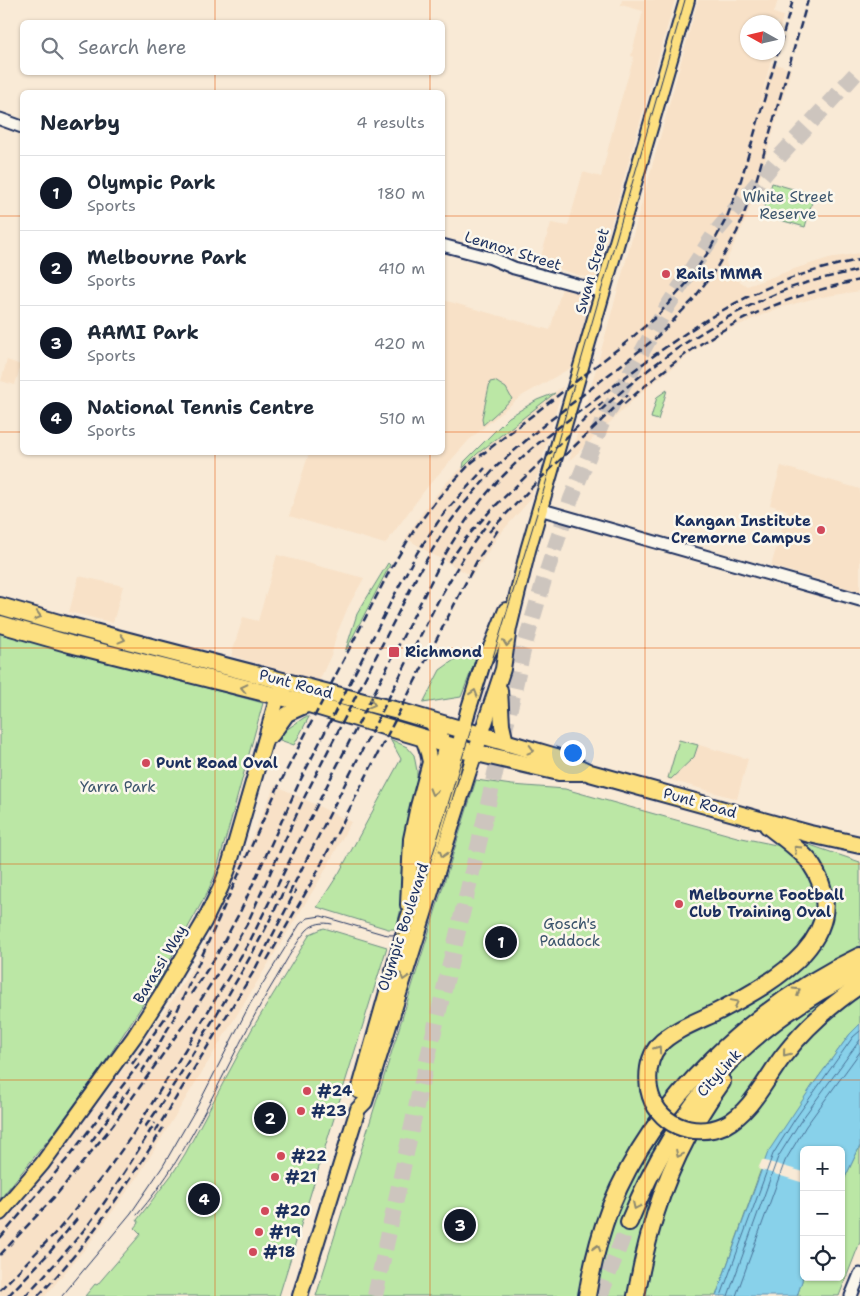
<!DOCTYPE html>
<meta charset="utf-8">
<style>
body{margin:0;font-family:"Shantell Sans",sans-serif;background:#f6f6f7;color:#1f2937}
.controls{position:absolute;right:15px;bottom:15px;display:grid;overflow:hidden;border-radius:8px;box-shadow:0 1px 4px #0004}
.controls button{width:45px;height:45px;display:grid;place-items:center;padding:0;border:0;border-bottom:1px solid #e0e1e3;background:#fff;color:#1f2937;font:25px sans-serif}
.compass{position:absolute;left:740px;top:15px;width:45px;height:45px;border-radius:50%;background:#fff;box-shadow:0 1px 4px #0004;rotate:278deg}
.you{position:absolute;left:572px;top:752px;width:18px;height:18px;margin:-12px;border:4px solid #fff;border-radius:50%;background:#1a73e8;box-shadow:0 0 0 8px #1a73e833}
.badge{display:grid;place-items:center;width:32px;height:32px;border-radius:50%;background:#111827;color:#fff;font-size:16px;font-weight:700}
.pin{position:absolute;translate:-50% -50%;border:2px solid #fff;box-shadow:0 1px 5px #0006}
.list{margin:0;padding:0;list-style:none}
h2{display:flex;justify-content:space-between;align-items:center;height:65px;margin:0;padding:0 20px;font-size:21px}
h2 small{font-size:16px;font-weight:400;color:#747a83}
.list li{display:grid;grid-template-columns:32px 1fr auto;gap:15px;align-items:center;box-sizing:border-box;height:75px;padding:0 20px;border-top:1px solid #e0e1e3}
.list b{display:block;font-size:19px;white-space:nowrap}
.list p{margin:0;font-size:16px;white-space:nowrap;color:#747a83}
.list em{font-size:16px;font-style:normal;color:#747a83}
.icon{flex:none;width:28px;height:28px;fill:none;stroke:currentColor;stroke-width:2;stroke-linecap:round;stroke-linejoin:round}
.map{position:relative;flex:none;width:860px;height:1296px;overflow:hidden}
.search{position:absolute;background:#fff;box-shadow:0 1px 4px #0004;left:20px;top:20px;width:425px;height:55px;display:flex;align-items:center;gap:12px;box-sizing:border-box;padding:0 18px;border-radius:8px;color:#747a83;font-size:19px}
.panel{position:absolute;background:#fff;box-shadow:0 1px 4px #0004;left:20px;top:90px;width:425px;height:365px;border-radius:8px}
.map>svg:first-child{display:block}
.built{fill:#f8e1c7}
.green{fill:#bbe7a5;stroke:#6b8b82}
.water{fill:#88d1ea;stroke:#5c90b2}
.pier{fill:#f9ead6}
.lines{fill:none;stroke-linecap:round;stroke-linejoin:round}
.shore{stroke:#477096;stroke-width:1}
.highway-tunnel{stroke:#cdc5be;stroke-width:16;stroke-dasharray:16 8;stroke-linecap:butt}
.minor-casing{stroke:#1b2f5e;stroke-width:15}
.major-casing{stroke:#1b2f5e;stroke-width:18}
.highway-casing{stroke:#1b2f5e;stroke-width:20}
.minor{stroke:#fbf7ec;stroke-width:11}
.major{stroke:#fde080;stroke-width:14}
.highway{stroke:#fde080;stroke-width:16}
.tram{stroke:#1b2f5e;stroke-width:1}
.rail{stroke:#1b2f5e;stroke-width:2.5;stroke-dasharray:8 4;stroke-linecap:butt}
.highway-bridge-casing{stroke:#1b2f5e;stroke-width:20;stroke-linecap:butt}
.highway-bridge{stroke:#fde080;stroke-width:16}
.oneway{stroke:#8c886f}
.grid{fill:none;stroke:#e8590c;stroke-width:1;stroke-opacity:0.55}
.poi-dot{fill:#d1495b;stroke:#fbf7ec;stroke-width:2}
.labels{text-anchor:middle;stroke-width:5;stroke-linejoin:round;paint-order:stroke}
.park-label{font-size:15px;fill:#3b546c;stroke:#fbf7ec}
.street-label{font-size:15px;fill:#1b2f5e;stroke:#fbf7ec}
.poi-label{font-size:15px;font-weight:bold;fill:#1b2f5e;stroke:#fbf7ec;text-anchor:start}
</style>
<div class="map">
<svg width="860" height="1296" viewBox="0 0 860 1296">
<rect width="100%" height="100%" fill="#f9ead6"/>
<filter id="ink" filterUnits="userSpaceOnUse"><feTurbulence type="fractalNoise" baseFrequency=".02" numOctaves="2"/><feDisplacementMap in="SourceGraphic" scale="10" xChannelSelector="R" yChannelSelector="G"/><feConvolveMatrix kernelMatrix="1 2 1 2 8 2 1 2 1" color-interpolation-filters="sRGB"/></filter>
<g filter="url(#ink)">
<g class="built">
<polygon points="622,0 675,0 595,280 539,263 551,223 568,226 583,172 601,177 617,113 634,57 631,56 643,11 621,5"/>
<polygon points="698,0 778,0 774,13 783,16 778,37 778,22 748,22 748,52 773,53 757,113 772,63 791,69 757,188 745,221 726,261 729,274 747,286 797,268 829,258 860,253 860,291 815,298 776,309 723,332 698,348 644,390 569,461 597,365"/>
<polygon points="562,288 595,296 574,366 520,397 469,440 428,486 385,544 289,516 309,453 442,452 443,300 550,330"/>
<polygon points="7,360 21,365 15,385 1,381"/>
<polygon points="563,386 531,499 498,536 472,576 430,553 406,538 424,510 447,482 477,454"/>
<polygon points="781,466 860,489 860,592 771,566 787,510 770,505"/>
<polygon points="277,555 364,578 348,607 336,636 332,653 319,681 231,656 243,617 258,621"/>
<polygon points="79,576 123,586 113,623 69,612"/>
<polygon points="678,739 748,759 737,799 667,779"/>
<polygon points="275,785 351,822 322,876 137,1178 85,1249 45,1296 0,1296 0,1224 44,1172 111,1086 173,999 198,959"/>
</g>
<g class="green">
<polygon points="772,183 814,195 805,227 762,215"/>
<polygon points="495,381 506,388 512,399 483,425 482,418 490,382"/>
<polygon points="667,390 658,420 651,418 657,397"/>
<polygon points="555,393 477,454 463,468 464,462 509,417 537,400"/>
<polygon points="388,563 390,565 345,652 357,614"/>
<polygon points="0,632 263,703 229,827 215,875 207,893 159,980 101,1068 53,1134 0,1199"/>
<polygon points="461,655 476,659 461,697 423,703 440,670"/>
<polygon points="305,717 309,717 294,745 280,740 283,732"/>
<polygon points="390,739 407,747 414,755 417,771 417,780 405,829 401,876 401,908 396,929 388,929 317,907 339,873 401,759"/>
<polygon points="679,740 698,745 694,757 671,779 668,778"/>
<polygon points="476,780 512,785 565,789 737,837 791,848 807,844 860,862 860,1024 850,1034 812,1086 760,1172 716,1296 316,1296"/>
<polygon points="324,928 387,947 279,1296 85,1296 95,1284 97,1285 141,1234 135,1228 139,1223 137,1220 173,1173 185,1154 252,1029 310,934"/>
<polygon points="860,1146 860,1242 839,1296 797,1296 802,1281 804,1269 804,1277 841,1277 841,1186"/>
</g>
<polygon class="water" points="860,1024 860,1146 841,1186 841,1150 804,1150 804,1269 802,1281 797,1296 716,1296 768,1152 812,1086 850,1034"/>
<polygon class="pier" points="762,1160 804,1172 804,1183 758,1169"/>
<g class="lines">
<g class="shore">
<polyline points="721,1296 773,1154 795,1119 853,1037 860,1031"/>
<polyline points="728,1296 778,1157 800,1122 860,1040"/>
<polyline points="736,1296 785,1161 806,1126 860,1052"/>
</g>
<g class="highway-tunnel">
<polyline points="375,1296 419,1094 480,839 523,651 544,580 571,499 602,423 667,307 715,233 781,155 860,69"/>
<polyline points="600,1296 629,1222"/>
</g>
<g class="minor-casing">
<g id="minor">
<polyline points="0,119 22,127"/>
<polyline points="442,245 491,258 514,268 603,292"/>
<polyline points="539,509 860,600"/>
<polyline points="851,1296 860,1274"/>
</g>
</g>
<g class="major-casing">
<g id="major">
<polyline points="500,690 502,725 506,743"/>
<polyline points="272,735 287,714 309,704"/>
<polyline points="421,857 425,822 445,749 442,739 431,721"/>
<polyline points="408,905 411,839 418,806 430,762 428,753 423,738"/>
<polyline points="359,1091 408,918 420,883 453,770 468,711 483,663 492,645 506,610"/>
<polyline points="0,1213 42,1164 134,1037 161,995 204,922 221,887 228,869 278,696 284,690"/>
<polyline points="300,1296 358,1109 365,1102 468,774 503,669 509,628 528,550 687,0"/>
</g>
</g>
<g class="highway-casing">
<g id="highway">
<polyline points="0,606 59,623 402,712 556,757 590,773 810,834 860,845"/>
<polyline points="0,624 70,644 309,704 468,751 559,772 582,772"/>
<path d="M649,1089C647,1074 649,1057 659,1045C672,1030 701,1020 719,1011C774,982 860,935 809,861C797,847 782,837 768,826"/>
<path d="M725,1125C752,1111 766,1078 784,1055C805,1028 832,1004 860,985"/>
<path d="M629,1222C678,1103 743,1027 860,970"/>
<path d="M587,1296C592,1266 599,1237 610,1208C654,1099 754,1006 860,956"/>
<path d="M636,1296C640,1275 644,1254 650,1233C664,1179 689,1127 722,1082"/>
</g>
</g>
<use href="#minor" class="minor"/>
<use href="#major" class="major"/>
<use href="#highway" class="highway"/>
<g class="tram">
<path d="M137,1215C195,1148 226,1061 272,985C282,969 295,943 307,930C314,923 323,922 332,924"/>
<path d="M62,1296L131,1213L163,1166L198,1105L250,1004L300,924L308,918L321,916L383,934C396,937 405,933 412,922L538,510L685,0"/>
</g>
<g class="rail">
<path d="M624,404C655,377 689,349 725,329C767,305 813,290 860,280"/>
<path d="M600,411C654,360 721,315 790,288C813,280 837,275 860,270"/>
<polyline points="489,532 536,483 628,395"/>
<polyline points="449,562 466,538 491,510 603,402"/>
<polyline points="289,894 439,599 464,556 490,520"/>
<polyline points="267,960 313,880 468,578 478,559 500,527"/>
<polyline points="191,994 215,958 241,910 299,783 397,590 417,553 444,513 485,468"/>
<polyline points="132,1064 173,1007"/>
<polyline points="141,1073 155,1051 174,1018 278,787 390,570 416,527 439,497 471,463 628,341 658,315 687,283 709,251 727,217 741,180 793,0"/>
<path d="M145,1127C167,1097 186,1065 205,1033C236,983 265,934 288,881"/>
<polyline points="155,1132 254,971 296,890"/>
<polyline points="91,1142 130,1088"/>
<polyline points="0,1238 68,1158 142,1060"/>
<polyline points="0,1255 57,1194 113,1125 197,1006 229,955 247,924 304,798 419,572 445,529 462,506 497,466 539,429 657,337 693,300 717,267 737,232 754,188 808,0"/>
<path d="M0,1290L59,1229L103,1176L133,1134L188,1045L250,941L317,805L442,560C460,528 480,498 507,472C537,441 573,417 607,391C689,328 755,279 860,260"/>
<polyline points="8,1296 49,1253 77,1219"/>
<path d="M25,1296C47,1273 68,1250 88,1225C113,1192 134,1157 155,1123"/>
<path d="M38,1296C87,1246 125,1188 163,1128"/>
</g>
<g class="highway-bridge-casing">
<path id="highway-bridge" d="M649,1089C656,1125 693,1139 725,1125"/>
</g>
<use href="#highway-bridge" class="highway-bridge"/>
</g>
<defs><path id="oneway-chevron" d="M-2-3.5L2.5 0L-2 3.5" fill="none" stroke-width="1.6" stroke-linecap="round" stroke-linejoin="round" transform="scale(1.25)"/></defs>
<g class="oneway">
<use href="#oneway-chevron" transform="translate(38 616) rotate(16)"/>
<use href="#oneway-chevron" transform="translate(122 639) rotate(15)"/>
<use href="#oneway-chevron" transform="translate(507 643) rotate(96)"/>
<use href="#oneway-chevron" transform="translate(244 688) rotate(-167)"/>
<use href="#oneway-chevron" transform="translate(474 693) rotate(-73)"/>
<use href="#oneway-chevron" transform="translate(372 704) rotate(15)"/>
<use href="#oneway-chevron" transform="translate(531 750) rotate(15)"/>
<use href="#oneway-chevron" transform="translate(433 792) rotate(106)"/>
<use href="#oneway-chevron" transform="translate(797 849) rotate(-137)"/>
<use href="#oneway-chevron" transform="translate(443 854) rotate(107)"/>
<use href="#oneway-chevron" transform="translate(404 977) rotate(107)"/>
<use href="#oneway-chevron" transform="translate(797 991) rotate(-32)"/>
<use href="#oneway-chevron" transform="translate(735 1003) rotate(-27)"/>
<use href="#oneway-chevron" transform="translate(658 1049) rotate(-55)"/>
<use href="#oneway-chevron" transform="translate(786 1053) rotate(129)"/>
<use href="#oneway-chevron" transform="translate(679 1154) rotate(116)"/>
<use href="#oneway-chevron" transform="translate(636 1206) rotate(115)"/>
<use href="#oneway-chevron" transform="translate(597 1248) rotate(-74)"/>
</g>
</g>
<path class="grid" d="M215,0V22M430,0V22M645,0V1296M215,72V92M430,72V92M0,216H22M442,216H860M0,432H22M442,432H860M215,452V1296M430,452V1296M0,648H860M0,864H860M0,1080H860"/>
<g class="poi-dot">
<circle cx="666" cy="274" r="5"/>
<circle cx="821" cy="530" r="5"/>
<rect x="388" y="646" width="12" height="12" rx="2.5"/>
<circle cx="146" cy="763" r="5"/>
<circle cx="679" cy="904" r="5"/>
<circle cx="307" cy="1091" r="5"/>
<circle cx="301" cy="1111" r="5"/>
<circle cx="281" cy="1156" r="5"/>
<circle cx="275" cy="1177" r="5"/>
<circle cx="265" cy="1211" r="5"/>
<circle cx="259" cy="1232" r="5"/>
<circle cx="253" cy="1252" r="5"/>
</g>
<g class="labels">
<g class="park-label">
<text x="788" y="202">White Street<tspan x="788" dy="17">Reserve</tspan></text>
<text x="118" y="792">Yarra Park</text>
<text x="570" y="929">Gosch's<tspan x="570" dy="17">Paddock</tspan></text>
</g>
<g class="street-label">
<text transform="translate(513 251) rotate(17)" y="5">Lennox Street</text>
<text transform="translate(592 271) rotate(-74)" y="5">Swan Street</text>
<text transform="translate(296 684) rotate(15)" y="5">Punt Road</text>
<text transform="translate(700 803) rotate(16)" y="5">Punt Road</text>
<text transform="translate(403 927) rotate(-72)" y="5">Olympic Boulevard</text>
<text transform="translate(160 964) rotate(-59)" y="5">Barassi Way</text>
<text transform="translate(719 1073) rotate(-48)" y="5">CityLink</text>
</g>
<g class="poi-label">
<text x="676" y="279">Rails MMA</text>
<text x="811" y="526" text-anchor="end">Kangan Institute<tspan x="811" dy="17">Cremorne Campus</tspan></text>
<text x="405" y="657">Richmond</text>
<text x="156" y="768">Punt Road Oval</text>
<text x="689" y="900">Melbourne Football<tspan x="689" dy="17">Club Training Oval</tspan></text>
<text x="317" y="1096">#24</text>
<text x="311" y="1116">#23</text>
<text x="291" y="1161">#22</text>
<text x="285" y="1182">#21</text>
<text x="275" y="1216">#20</text>
<text x="269" y="1237">#19</text>
<text x="263" y="1257">#18</text>
</g>
</g>
</svg>
<div class="controls">
<button>+</button>
<button>−</button>
<button><svg class="icon" aria-label="locate" viewBox="0 0 24 24"><circle cx="12" cy="12" r="6"/><path d="M12 2v4M12 18v4M2 12h4M18 12h4"/></svg></button>
</div>
<svg class="compass" viewBox="-18 -18 36 36"><path d="M0-13l5 13h-10z" fill="#e53935"/><path d="M0 13l5-13h-10z" fill="#747a83"/></svg>
<div class="you"></div>
<div class="pin badge" style="left:501px;top:942px">1</div>
<div class="pin badge" style="left:270px;top:1118px">2</div>
<div class="pin badge" style="left:460px;top:1225px">3</div>
<div class="pin badge" style="left:204px;top:1199px">4</div>
<div class="search"><svg class="icon" aria-label="search" viewBox="0 0 24 24"><circle cx="10" cy="10" r="6"/><path d="M15 15l6 6"/></svg>Search here</div>
<section class="panel">
<h2>Nearby<small>4 results</small></h2>
<ul class="list">
<li><span class="badge">1</span><div><b>Olympic Park</b><p>Sports</p></div><em>180 m</em></li>
<li><span class="badge">2</span><div><b>Melbourne Park</b><p>Sports</p></div><em>410 m</em></li>
<li><span class="badge">3</span><div><b>AAMI Park</b><p>Sports</p></div><em>420 m</em></li>
<li><span class="badge">4</span><div><b>National Tennis Centre</b><p>Sports</p></div><em>510 m</em></li>
</ul>
</section>
</div>
